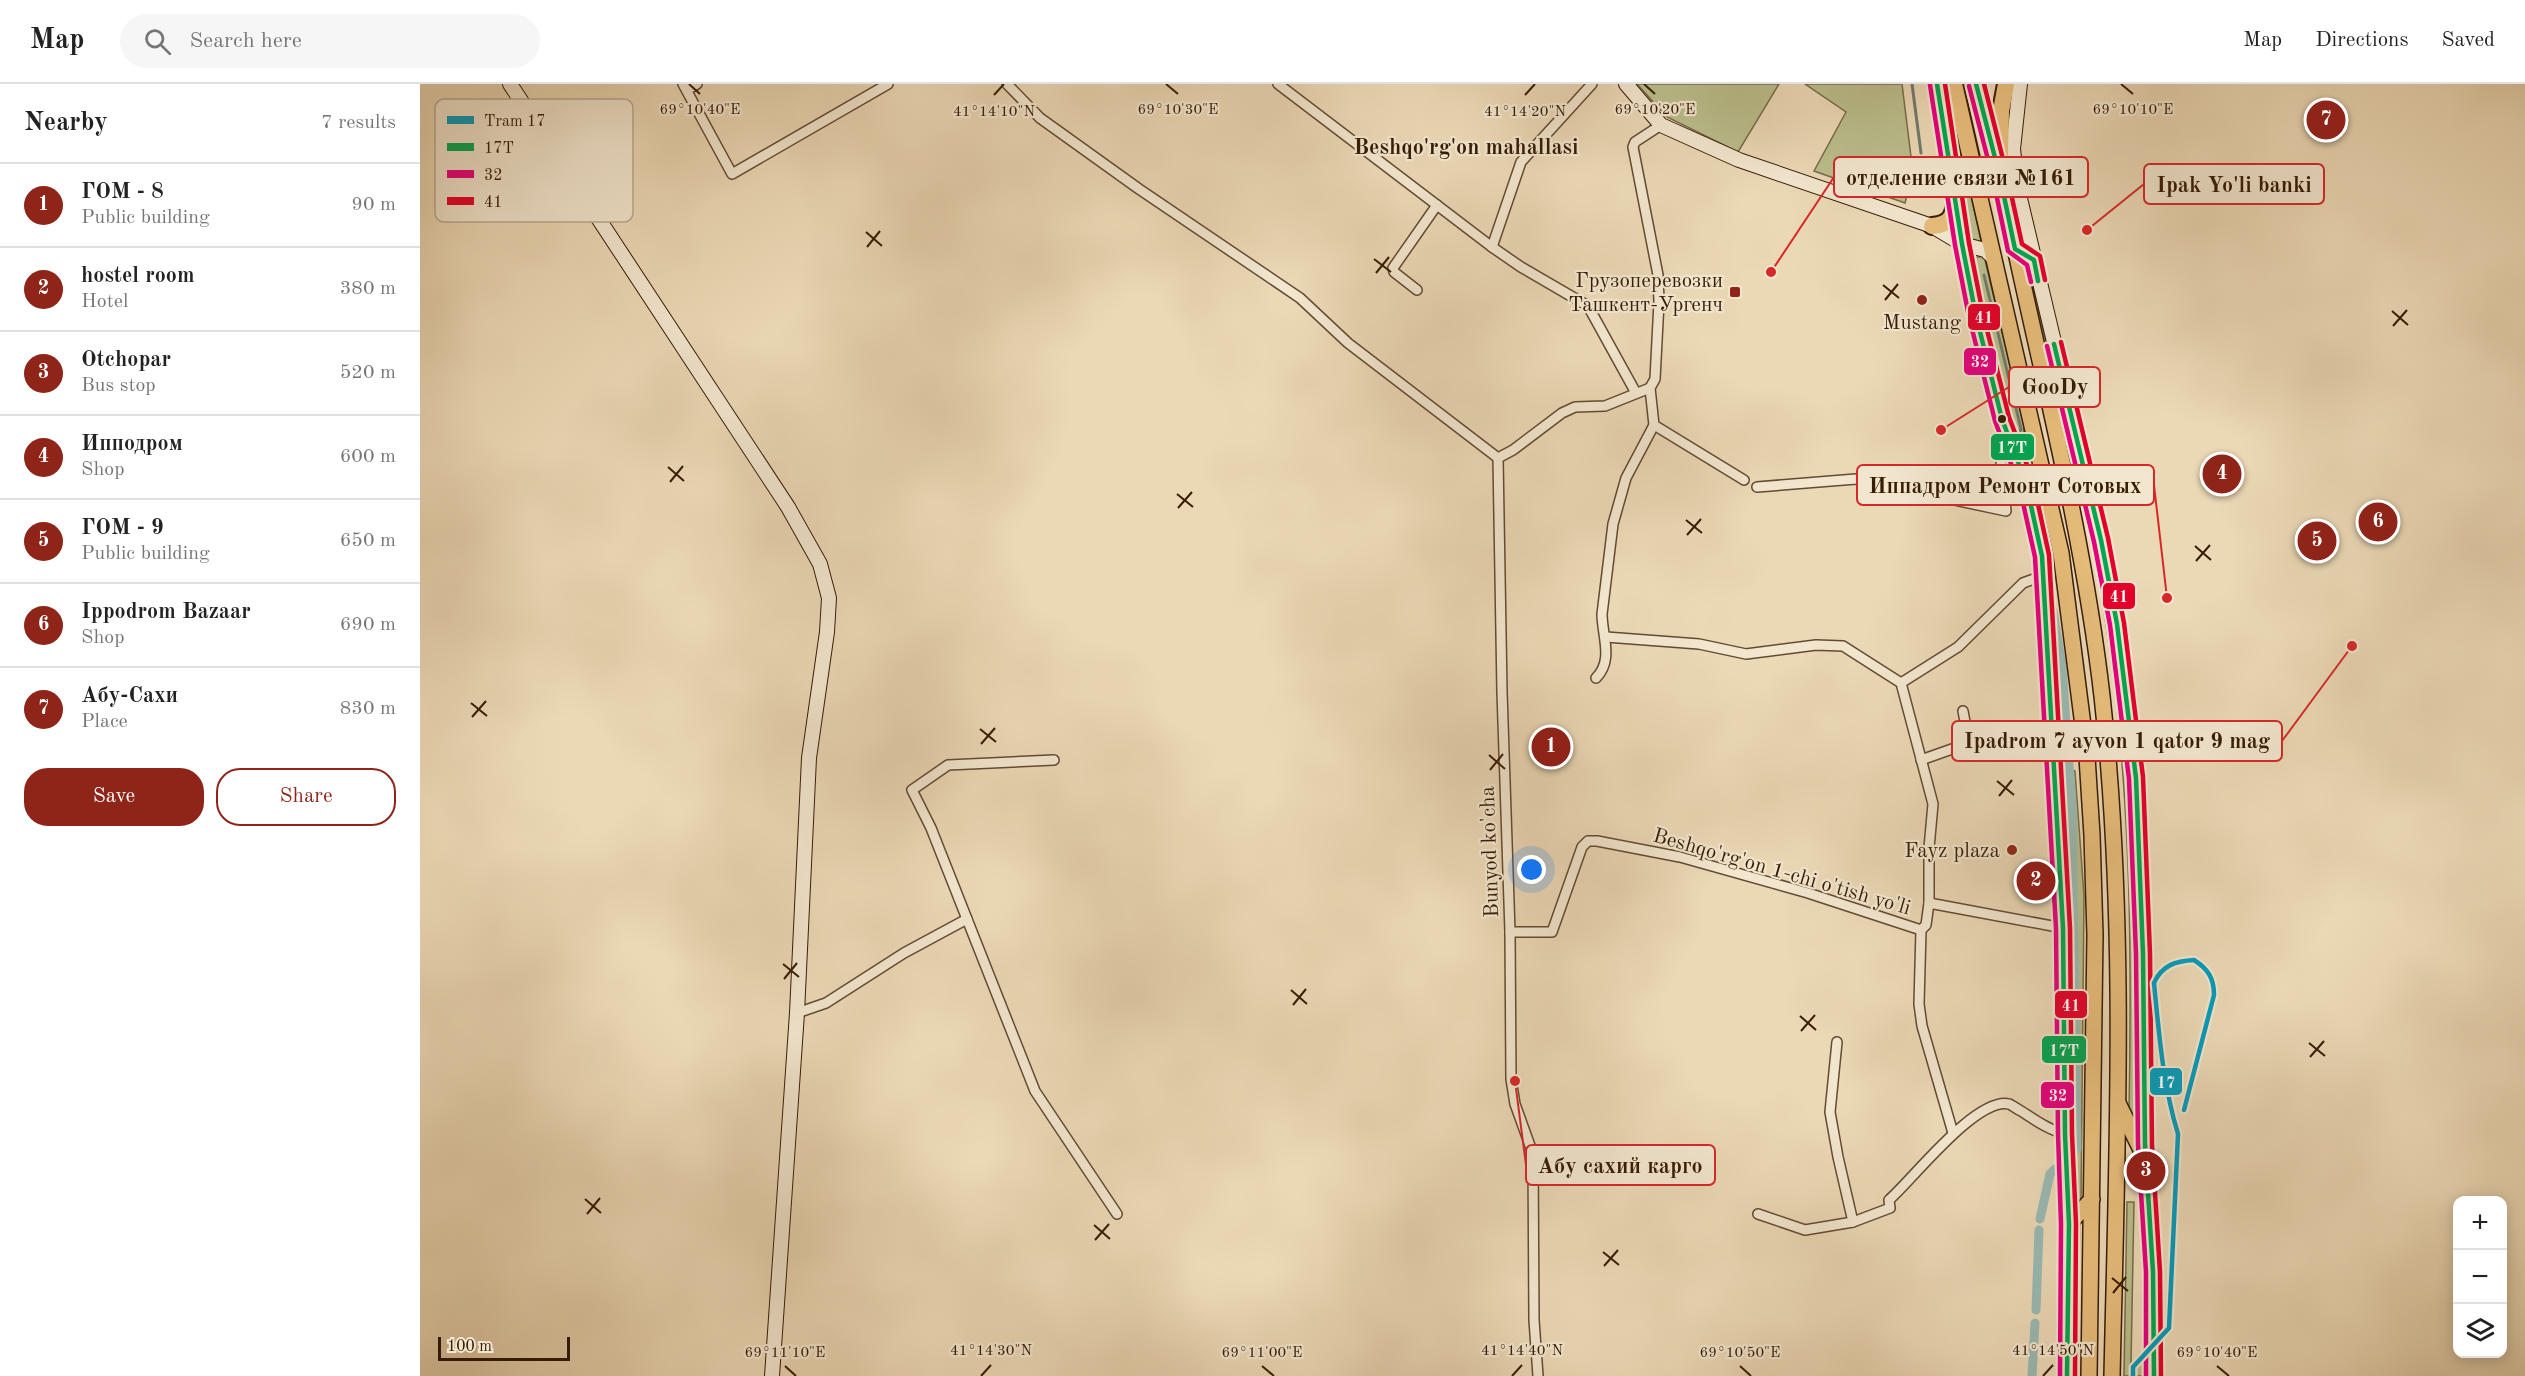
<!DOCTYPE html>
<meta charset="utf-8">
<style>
body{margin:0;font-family:"Old Standard TT",serif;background:#f6f6f6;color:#222}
.controls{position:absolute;right:18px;bottom:18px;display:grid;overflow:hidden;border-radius:12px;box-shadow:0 3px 15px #0003}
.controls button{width:54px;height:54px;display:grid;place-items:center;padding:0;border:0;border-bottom:2px solid #e0e0e0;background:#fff;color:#222;font:30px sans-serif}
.scale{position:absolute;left:18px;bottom:15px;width:132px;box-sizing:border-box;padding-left:6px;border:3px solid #361b06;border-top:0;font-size:16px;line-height:21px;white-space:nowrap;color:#361b06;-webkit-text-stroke:4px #f2e6cf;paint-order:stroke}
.you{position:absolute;left:1112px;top:786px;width:21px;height:21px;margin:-15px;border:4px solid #fff;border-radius:50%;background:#1a73e8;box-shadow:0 0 0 9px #1a73e833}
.badge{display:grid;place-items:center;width:39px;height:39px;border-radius:50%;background:#8f2418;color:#fff;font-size:20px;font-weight:700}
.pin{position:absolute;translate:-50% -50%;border:3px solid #fff;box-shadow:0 2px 6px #0006}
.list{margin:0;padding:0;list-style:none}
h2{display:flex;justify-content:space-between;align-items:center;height:78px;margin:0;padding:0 24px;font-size:26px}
h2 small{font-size:20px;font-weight:400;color:#767676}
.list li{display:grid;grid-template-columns:39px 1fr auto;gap:18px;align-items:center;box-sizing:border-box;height:84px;padding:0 24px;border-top:2px solid #e0e0e0}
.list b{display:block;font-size:22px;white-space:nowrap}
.list p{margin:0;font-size:20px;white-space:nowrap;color:#767676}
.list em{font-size:20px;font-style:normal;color:#767676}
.actions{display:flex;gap:12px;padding:18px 24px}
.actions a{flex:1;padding:14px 0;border:2px solid #8f2418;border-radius:24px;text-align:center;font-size:21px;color:#8f2418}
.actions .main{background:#8f2418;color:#fff}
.icon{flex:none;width:33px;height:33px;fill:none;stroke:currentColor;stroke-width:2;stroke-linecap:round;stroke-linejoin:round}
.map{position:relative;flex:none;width:2105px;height:1292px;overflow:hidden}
header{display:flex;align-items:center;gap:36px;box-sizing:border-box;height:84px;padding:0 30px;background:#fff;border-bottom:2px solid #e0e0e0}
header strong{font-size:28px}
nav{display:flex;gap:33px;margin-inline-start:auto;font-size:21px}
.search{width:420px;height:54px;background:#f6f6f6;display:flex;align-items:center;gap:15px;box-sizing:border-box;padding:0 21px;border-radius:33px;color:#767676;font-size:22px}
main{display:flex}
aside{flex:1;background:#fff}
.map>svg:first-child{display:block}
.green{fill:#babe8c;stroke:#786c49;stroke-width:1.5}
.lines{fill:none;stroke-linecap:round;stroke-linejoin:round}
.stream{stroke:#717a6e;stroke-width:3}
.canal{stroke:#99b9b3;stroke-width:9}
.street-casing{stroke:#634a32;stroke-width:12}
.secondary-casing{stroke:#361b06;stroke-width:16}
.primary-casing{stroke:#361b06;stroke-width:18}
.highway-casing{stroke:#361b06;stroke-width:20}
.street{stroke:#f2e6cf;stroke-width:9}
.secondary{stroke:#f2e6cf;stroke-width:14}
.primary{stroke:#e6bc7a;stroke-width:15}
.highway{stroke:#e6bc7a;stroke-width:16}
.bus-1-casing{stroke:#f2e6cf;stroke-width:9}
.bus-2-casing{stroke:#f2e6cf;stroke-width:9}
.bus-3-casing{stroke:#f2e6cf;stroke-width:9}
.bus-1{stroke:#00a651;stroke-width:4.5}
.bus-2{stroke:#e5007d;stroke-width:4.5}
.bus-3{stroke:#e4002b;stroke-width:4.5}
.tram-1-casing{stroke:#f2e6cf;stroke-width:9}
.tram-1{stroke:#059bba;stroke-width:4.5}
.ticks{fill:none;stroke:#361b06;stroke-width:2}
.poi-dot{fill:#8f2418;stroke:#f2e6cf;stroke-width:2}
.bus-dot{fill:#361b06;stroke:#f2e6cf;stroke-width:2}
.labels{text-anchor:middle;stroke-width:4.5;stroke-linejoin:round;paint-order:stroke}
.poi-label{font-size:21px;fill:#361b06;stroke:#f2e6cf;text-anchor:end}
.street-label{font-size:21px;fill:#361b06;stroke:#f2e6cf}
.neighbourhood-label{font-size:22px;font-weight:bold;fill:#361b06;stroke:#f2e6cf}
.key{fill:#f2e6cf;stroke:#baa993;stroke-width:1.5}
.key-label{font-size:16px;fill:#361b06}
.ticks-label{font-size:15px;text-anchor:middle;fill:#361b06;stroke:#f2e6cf;stroke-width:4.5;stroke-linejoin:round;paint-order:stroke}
.leader{fill:none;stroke:#d62828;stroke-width:2}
.callout-dot{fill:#d62828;stroke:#f2e6cf;stroke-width:2}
.callout{fill:#f2e6cf;stroke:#d62828;stroke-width:2}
.callout-label{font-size:22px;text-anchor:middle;font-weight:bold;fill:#361b06}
.line-badge{stroke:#f2e6cf;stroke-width:2}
.badge-label{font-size:16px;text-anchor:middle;font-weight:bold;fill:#fff}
</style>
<header>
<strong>Map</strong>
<div class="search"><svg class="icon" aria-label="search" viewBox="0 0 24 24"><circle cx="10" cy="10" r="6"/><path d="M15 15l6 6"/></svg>Search here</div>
<nav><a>Map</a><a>Directions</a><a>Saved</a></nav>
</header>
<main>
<aside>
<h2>Nearby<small>7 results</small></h2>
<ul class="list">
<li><span class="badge">1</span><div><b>ГОМ - 8</b><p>Public building</p></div><em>90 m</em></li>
<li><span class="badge">2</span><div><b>hostel room</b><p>Hotel</p></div><em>380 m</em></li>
<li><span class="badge">3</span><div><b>Otchopar</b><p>Bus stop</p></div><em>520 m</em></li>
<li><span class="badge">4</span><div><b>Ипподром</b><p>Shop</p></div><em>600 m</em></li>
<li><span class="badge">5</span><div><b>ГОМ - 9</b><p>Public building</p></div><em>650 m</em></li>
<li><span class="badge">6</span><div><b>Ippodrom Bazaar</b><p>Shop</p></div><em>690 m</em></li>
<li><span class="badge">7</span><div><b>Абу-Сахи</b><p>Place</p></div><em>830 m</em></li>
</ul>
<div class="actions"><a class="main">Save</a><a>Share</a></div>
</aside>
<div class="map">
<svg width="2105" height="1292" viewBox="0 0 2105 1292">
<rect width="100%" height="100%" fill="#ebd8b5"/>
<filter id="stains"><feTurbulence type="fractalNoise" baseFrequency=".00333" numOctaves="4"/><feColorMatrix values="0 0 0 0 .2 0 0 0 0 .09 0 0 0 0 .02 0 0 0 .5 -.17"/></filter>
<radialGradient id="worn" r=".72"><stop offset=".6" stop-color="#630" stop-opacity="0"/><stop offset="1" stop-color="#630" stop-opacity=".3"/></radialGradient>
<g class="green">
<polygon points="1217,0 1359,0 1318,68 1247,33"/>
<polygon points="1385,0 1482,0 1493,89 1485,119 1394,87 1426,28"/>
<polygon points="1523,0 1526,0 1561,157 1550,158"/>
<polygon points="1564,172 1604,342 1603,352 1591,344 1552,174"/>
<path d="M1609,185L1612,187C1640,304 1672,422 1691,541C1717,707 1716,875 1719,1043L1709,1026C1712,863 1711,702 1686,541C1667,421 1635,303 1609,185Z"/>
<polygon points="1633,539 1639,579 1648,684 1655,687 1664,812 1661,1118 1654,1125 1649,846 1640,628"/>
<polygon points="1707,1118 1714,1118 1711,1280 1719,1280 1719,1274 1728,1274 1727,1292 1704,1292"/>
<polygon points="1660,1133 1657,1292 1653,1292 1656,1161"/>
</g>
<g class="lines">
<g class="stream">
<polyline points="1492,0 1501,69"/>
<polyline points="1564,191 1601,345 1598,351"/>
</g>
<g class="canal">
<polyline points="1633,527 1642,582 1652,725 1657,1065"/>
<polyline points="1620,1135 1630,1090 1635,1085"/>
<polyline points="1616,1226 1619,1146"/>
<polyline points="1612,1292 1615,1239"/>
</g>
<g class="street-casing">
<g id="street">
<polyline points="263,0 312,90 468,0"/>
<polyline points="587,0 620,34 719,105 880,214 928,259 1078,374"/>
<polyline points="858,0 1072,163 1101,183 1168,222 1216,309"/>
<polyline points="267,6 277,0"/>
<polyline points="1241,41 1215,58 1213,63 1238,191 1239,218 1235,295 1230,304 1234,341 1324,396"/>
<polyline points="1072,163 1101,78 1172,0"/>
<polyline points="997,206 974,188 973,184 1017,121"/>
<polyline points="1337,403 1436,395 1586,427 1580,367 1591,357"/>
<polyline points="1186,553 1279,560 1326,570 1396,561 1423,562 1481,599 1513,720 1509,764 1509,819 1506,841 1501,846 1499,920 1502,942 1533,1049"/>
<path d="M1176,594C1194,576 1182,552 1182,530L1193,440L1206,394L1234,341"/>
<polyline points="1481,599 1538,563 1603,499 1622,492"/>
<polyline points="1543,627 1549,659"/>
<polyline points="634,676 528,681 492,706 511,744 615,1007 697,1130"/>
<polyline points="1501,676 1549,659 1551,669 1635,666"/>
<polyline points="1509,819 1643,844"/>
<polyline points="1090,848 1132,848 1162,763 1168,757 1177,757 1260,773 1388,809 1501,846"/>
<polyline points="377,929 406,919 484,869 547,835"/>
<polyline points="1417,958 1410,1028 1418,1073 1433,1138"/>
<path d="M1338,1130L1385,1146L1433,1138L1470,1124L1469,1116C1493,1095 1556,1013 1589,1020C1592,1021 1597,1025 1601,1027C1615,1036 1629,1046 1645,1050"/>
<polyline points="1118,1292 1114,1236 1113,1070 1095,1020 1091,995 1090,848 1082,608 1078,374 1093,366 1142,329 1155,323 1185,322 1230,304"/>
</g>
</g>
<g class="secondary-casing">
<g id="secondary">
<polyline points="90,0 368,423 400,480 409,514 407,548 389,674 377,929 352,1292"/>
<polyline points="1206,0 1241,41 1319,76 1512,142 1542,160 1565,166 1574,174"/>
<polyline points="1600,0 1593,65 1598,106 1681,456 1703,576 1716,694 1720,784 1725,1061 1733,1188 1734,1292"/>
<polyline points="1542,160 1556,232 1582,335 1606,399 1622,472 1643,844 1645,1050 1649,1140 1647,1292"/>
</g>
</g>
<g class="primary-casing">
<g id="primary">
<path d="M1580,93C1615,266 1662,437 1682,612C1707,838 1697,1065 1692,1292"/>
<polyline points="1557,101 1641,469 1667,673 1672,751 1675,851 1669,1292"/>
<polyline points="1595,165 1614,176"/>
<polyline points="1698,1019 1726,1076"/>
<polyline points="1649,1140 1672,1115"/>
</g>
</g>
<g class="highway-casing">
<g id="highway">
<polyline points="1517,0 1542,160"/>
<polyline points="1534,0 1557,101"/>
<polyline points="1556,0 1580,93"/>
<polyline points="1580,71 1581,27 1586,0"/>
<polyline points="1580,93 1594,81"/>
<path d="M1512,142C1527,141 1533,135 1535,120"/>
</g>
</g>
<use href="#street" class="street"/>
<use href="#secondary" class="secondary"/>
<use href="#primary" class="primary"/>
<use href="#highway" class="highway"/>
<g class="bus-1-casing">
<g id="bus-1">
<polyline points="1517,0 1542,160 1556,232 1582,335 1606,399 1622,472 1643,844 1645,1050 1649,1140 1647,1292"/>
<polyline points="1556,0 1580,93 1595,165 1614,176 1618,197"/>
<polyline points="1634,260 1681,456 1697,540 1716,694 1723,870 1725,1061 1733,1188 1734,1292"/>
</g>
</g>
<g class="bus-2-casing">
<g id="bus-2">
<polyline points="1510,1 1535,161 1549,233 1575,337 1599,401 1615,473 1636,844 1638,1050 1641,1140 1640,1292"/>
<polyline points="1549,2 1573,95 1588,167 1607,181 1611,198"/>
<polyline points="1627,262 1674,458 1690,541 1709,695 1716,870 1718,1061 1726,1188 1726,1292"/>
</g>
</g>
<g class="bus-3-casing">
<g id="bus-3">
<polyline points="1525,0 1549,159 1563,230 1589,333 1613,397 1629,471 1650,844 1652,1050 1656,1140 1655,1292"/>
<polyline points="1564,0 1587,91 1602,160 1620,172 1625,196"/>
<polyline points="1641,258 1688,454 1704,539 1723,693 1730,870 1732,1061 1740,1188 1741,1292"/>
</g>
</g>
<use href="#bus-1" class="bus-1"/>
<use href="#bus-2" class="bus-2"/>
<use href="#bus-3" class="bus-3"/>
<g class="tram-1-casing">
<path id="tram-1" d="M1713,1292V1283L1749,1244L1758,1050C1743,1001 1739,950 1734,899C1742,881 1756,877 1774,876C1788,885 1794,894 1794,911L1764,1026"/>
</g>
<use href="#tram-1" class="tram-1"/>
</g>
<path class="ticks" d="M269,0L280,10M746,0L758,10M1224,0L1235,10M1701,0L1713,10M574,11L584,0M1105,11L1115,0M446,148L462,162M447,163L460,147M954,175L971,188M956,189L969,173M1463,201L1479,214M1465,216L1478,200M1972,227L1988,241M1973,242L1987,226M248,383L264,397M250,398L263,382M757,410L773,423M758,424L772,408M1266,436L1282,449M1267,451L1281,435M1775,462L1791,476M1776,477L1790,461M51,619L67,632M52,633L66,617M560,645L576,658M561,660L575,644M1069,671L1085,685M1070,686L1083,670M1577,697L1594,711M1579,712L1592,696M363,880L379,893M364,895L377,879M871,906L887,920M873,921L886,905M1380,932L1396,946M1381,947L1395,931M1889,959L1905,972M1890,973L1904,957M165,1115L181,1129M167,1130L180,1114M674,1141L690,1155M675,1156L689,1140M1183,1168L1199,1181M1184,1182L1198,1166M1692,1194L1708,1207M1693,1209L1706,1193M365,1282L376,1292M842,1282L854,1292M1320,1282L1331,1292M1797,1282L1809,1292M561,1292L571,1281M1092,1292L1102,1281M1623,1292L1633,1281"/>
<g class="poi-dot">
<rect x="1309" y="202" width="12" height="12" rx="3"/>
<circle cx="1502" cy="216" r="6"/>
<circle cx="1592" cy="766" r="6"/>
</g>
<circle class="bus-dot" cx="1582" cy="335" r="5"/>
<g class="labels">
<g class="poi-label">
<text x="1303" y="203">Грузоперевозки<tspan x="1303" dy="24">Ташкент-Ургенч</tspan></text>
<text x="1502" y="245" text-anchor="middle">Mustang</text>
<text x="1580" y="773">Fayz plaza</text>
</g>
<g class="street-label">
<text transform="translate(1069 768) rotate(-92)" y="7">Bunyod ko'cha</text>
<text transform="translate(1362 787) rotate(16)" y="7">Beshqo'rg'on 1-chi o'tish yo'li</text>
</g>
<g class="neighbourhood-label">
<text x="1046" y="70">Beshqo'rg'on mahallasi</text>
</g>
</g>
<rect x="15" y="15" width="198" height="123" rx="9" class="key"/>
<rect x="27" y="32" width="27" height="8" fill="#059bba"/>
<rect x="27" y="59" width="27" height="8" fill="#00a651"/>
<rect x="27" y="86" width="27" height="8" fill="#e5007d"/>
<rect x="27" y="113" width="27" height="8" fill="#e4002b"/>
<g class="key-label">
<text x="64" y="42">Tram 17</text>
<text x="64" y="69">17T</text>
<text x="64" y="96">32</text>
<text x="64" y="123">41</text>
</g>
<g class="ticks-label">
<text x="280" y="30">69°10'40"E</text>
<text x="758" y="30">69°10'30"E</text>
<text x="1235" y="30">69°10'20"E</text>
<text x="1713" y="30">69°10'10"E</text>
<text x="574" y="32">41°14'10"N</text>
<text x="1105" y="32">41°14'20"N</text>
<text x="571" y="1271">41°14'30"N</text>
<text x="1102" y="1271">41°14'40"N</text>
<text x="1633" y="1271">41°14'50"N</text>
<text x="365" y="1273">69°11'10"E</text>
<text x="842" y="1273">69°11'00"E</text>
<text x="1320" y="1273">69°10'50"E</text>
<text x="1797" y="1273">69°10'40"E</text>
</g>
<path class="leader" d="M1351 188L1414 93M1667 146L1724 100M1521 346L1589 303M1747 514L1734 401M1932 562L1862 657M1095 997L1106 1081"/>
<g class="callout-dot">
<circle cx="1351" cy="188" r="6"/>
<circle cx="1667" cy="146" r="6"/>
<circle cx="1521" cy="346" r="6"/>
<circle cx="1747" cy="514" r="6"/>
<circle cx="1932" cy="562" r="6"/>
<circle cx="1095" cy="997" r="6"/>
</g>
<g class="callout">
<rect x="1414" y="73" width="254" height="40" rx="6"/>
<rect x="1724" y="80" width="180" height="40" rx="6"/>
<rect x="1589" y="283" width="91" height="40" rx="6"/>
<rect x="1437" y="381" width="297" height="40" rx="6"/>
<rect x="1532" y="637" width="330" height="40" rx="6"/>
<rect x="1106" y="1061" width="189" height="40" rx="6"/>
</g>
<g class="callout-label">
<text x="1541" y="101">отделение связи №161</text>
<text x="1814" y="108">Ipak Yo'li banki</text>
<text x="1635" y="310">GooDy</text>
<text x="1585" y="409">Иппадром Ремонт Сотовых</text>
<text x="1697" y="664">Ipadrom 7 ayvon 1 qator 9 mag</text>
<text x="1200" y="1089">Абу сахий карго</text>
</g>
<g class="line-badge">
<rect x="1547" y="219" width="34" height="28" rx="6" fill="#e4002b"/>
<rect x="1543" y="263" width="34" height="29" rx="6" fill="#e5007d"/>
<rect x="1570" y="349" width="45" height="28" rx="6" fill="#00a651"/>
<rect x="1682" y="498" width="34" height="28" rx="6" fill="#e4002b"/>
<rect x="1634" y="906" width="34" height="29" rx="6" fill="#e4002b"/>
<rect x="1621" y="951" width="46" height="29" rx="6" fill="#00a651"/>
<rect x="1729" y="983" width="34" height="29" rx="6" fill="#059bba"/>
<rect x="1620" y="997" width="35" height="28" rx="6" fill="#e5007d"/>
</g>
<g class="badge-label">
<text x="1564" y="239">41</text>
<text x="1560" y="283">32</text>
<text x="1592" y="369">17T</text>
<text x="1699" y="518">41</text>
<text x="1651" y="927">41</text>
<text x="1644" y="972">17T</text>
<text x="1746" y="1004">17</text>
<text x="1638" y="1017">32</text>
</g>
<rect width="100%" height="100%" filter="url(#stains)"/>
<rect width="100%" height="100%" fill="url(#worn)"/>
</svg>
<div class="controls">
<button>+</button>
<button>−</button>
<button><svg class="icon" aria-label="layers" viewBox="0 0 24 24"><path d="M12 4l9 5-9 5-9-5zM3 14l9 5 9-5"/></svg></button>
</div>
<div class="scale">100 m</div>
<div class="you"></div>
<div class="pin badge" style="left:1131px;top:663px">1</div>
<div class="pin badge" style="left:1616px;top:797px">2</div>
<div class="pin badge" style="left:1726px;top:1087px">3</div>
<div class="pin badge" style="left:1802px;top:390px">4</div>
<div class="pin badge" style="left:1897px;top:457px">5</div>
<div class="pin badge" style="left:1958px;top:438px">6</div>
<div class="pin badge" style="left:1906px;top:36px">7</div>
</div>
</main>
